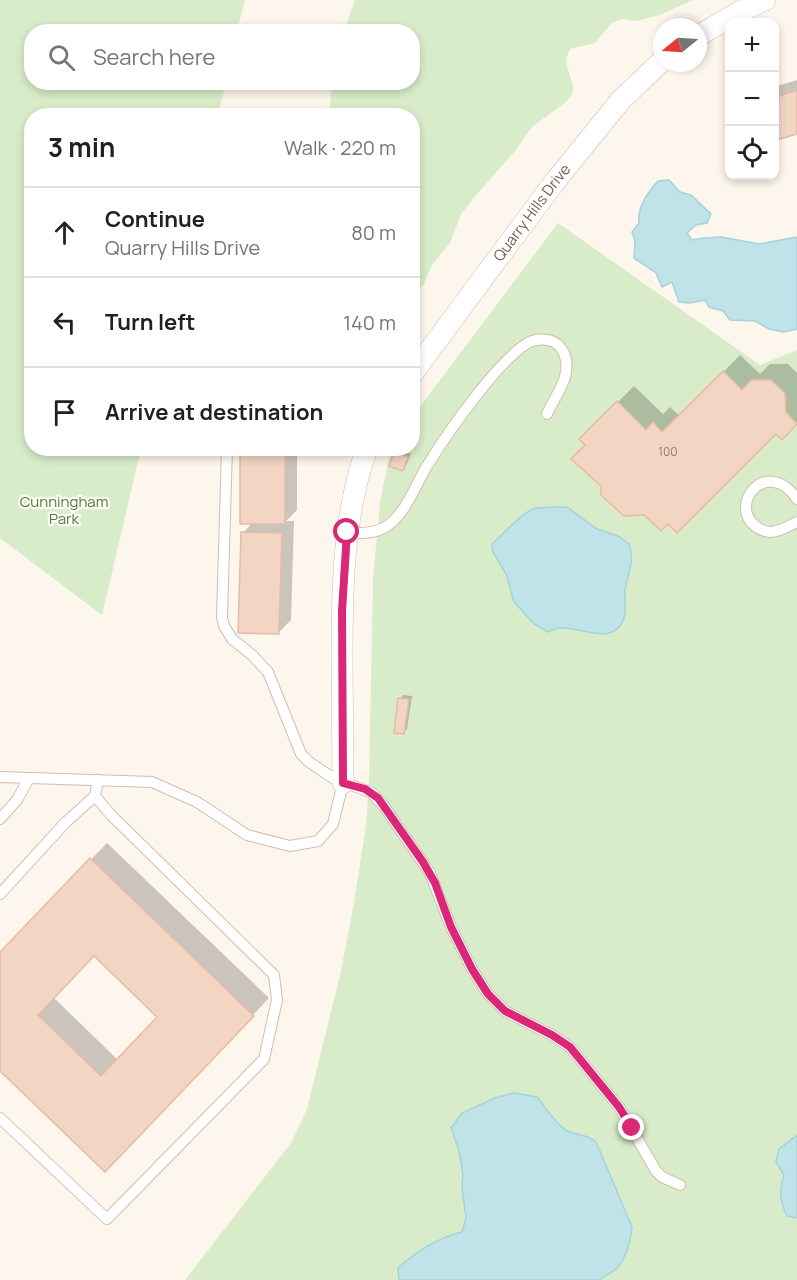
<!DOCTYPE html>
<meta charset="utf-8">
<style>
body{margin:0;font-family:Manrope,sans-serif;background:#f2f2f2;color:#202124}
.controls{position:absolute;right:18px;top:18px;display:grid;overflow:hidden;border-radius:12px;box-shadow:0 3px 9px #0003}
.controls button{width:54px;height:54px;display:grid;place-items:center;padding:0;border:0;border-bottom:2px solid #e0e0e0;background:#fff;color:#202124;font:30px sans-serif}
.compass{position:absolute;left:653px;top:18px;width:54px;height:54px;border-radius:50%;background:#fff;box-shadow:0 3px 9px #0003;rotate:252deg}
.stop{position:absolute;width:18px;height:18px;margin:-14px;border:4px solid #db2777;border-radius:50%;background:#fff}
.stop.end{background:#db2777;border-color:#fff;box-shadow:0 2px 6px #0008}
.list{margin:0;padding:0;list-style:none}
h2{display:flex;justify-content:space-between;align-items:center;height:78px;margin:0;padding:0 24px;font-size:26px}
h2 small{font-size:20px;font-weight:400;color:#757577}
.list li{display:grid;grid-template-columns:39px 1fr auto;gap:18px;align-items:center;box-sizing:border-box;height:90px;padding:0 24px;border-top:2px solid #e0e0e0}
.list b{display:block;font-size:22px;white-space:nowrap}
.list p{margin:0;font-size:20px;white-space:nowrap;color:#757577}
.list em{font-size:20px;font-style:normal;color:#757577}
.icon{flex:none;width:33px;height:33px;fill:none;stroke:currentColor;stroke-width:2;stroke-linecap:round;stroke-linejoin:round}
.map{position:relative;flex:none;width:797px;height:1280px;overflow:hidden}
.search{position:absolute;background:#fff;box-shadow:0 3px 9px #0003;left:24px;top:24px;width:396px;height:66px;display:flex;align-items:center;gap:15px;box-sizing:border-box;padding:0 21px;border-radius:24px;color:#757577;font-size:22px}
.panel{position:absolute;background:#fff;box-shadow:0 3px 9px #0003;left:24px;top:108px;width:396px;height:348px;border-radius:24px}
.map>svg:first-child{display:block}
.green{fill:#d8ecc9}
.water{fill:#bfe3e8;stroke:#a5d3da;stroke-width:1.5}
.shadow{fill:#0003;fill-rule:evenodd}
.building{fill:#f3d5c3;stroke:#e6bba3;stroke-width:1.5;fill-rule:evenodd}
.lines{fill:none;stroke-linecap:round;stroke-linejoin:round}
.service-casing{stroke:#d1beb0;stroke-width:12}
.minor-casing{stroke:#d1beb0;stroke-width:22}
.service{stroke:#fff;stroke-width:10}
.minor{stroke:#fff;stroke-width:21}
.route{stroke:#db2777;stroke-width:8}
.labels{text-anchor:middle;stroke-width:4.5;stroke-linejoin:round;paint-order:stroke}
.number-label{font-size:12px;fill:#987a6a}
.street-label{font-size:15px;fill:#7a5c4d;stroke:#fffaf3}
.park-label{font-size:15px;fill:#537a41;stroke:#fffaf3}
</style>
<div class="map">
<svg width="797" height="1280" viewBox="0 0 797 1280">
<rect width="100%" height="100%" fill="#fdf6ec"/>
<g class="green">
<polygon points="0,0 245,0 237,31 32,32 32,82 226,83 218,115 32,116 32,448 141,449 102,615 0,538"/>
<polygon points="355,0 693,0 660,15 636,21 622,19 612,23 595,43 570,49 566,59 568,70 573,85 572,95 566,102 532,127 515,151 477,194 461,214 450,243 432,265 424,284 413,296 412,116 329,115 332,83 412,82 412,32 344,31"/>
<polygon points="558,223 760,365 797,350 797,1280 185,1280 291,1143 307,1109 341,971 354,903 366,825 369,782 373,579 380,502 390,453 392,449 412,448 413,416"/>
</g>
<g class="water">
<path d="M669,180L680,192L691,195L711,214L707,223L696,225L687,233L692,240L704,238L721,237L759,244L797,237V329L784,332L769,329L755,321L730,320L723,311L709,307L705,300L690,303L679,302L672,282L662,287L656,273L634,258L635,241L632,232L639,223C637,207 647,193 658,181Z"/>
<path d="M567,507L597,529L618,536L629,544C636,565 627,571 625,590C624,599 627,609 624,618C614,647 582,627 561,628C556,628 552,630 548,632L534,624L514,602L506,574L493,552L492,544C503,535 521,513 533,509C542,506 557,508 567,507Z"/>
<path d="M514,1093L537,1097C547,1108 553,1122 566,1130C576,1136 588,1134 596,1142L632,1227C631,1241 626,1259 616,1269C611,1273 604,1276 599,1280H399L398,1268C417,1251 437,1238 462,1232L466,1218L462,1187L463,1174L459,1151L451,1128L462,1113L495,1098Z"/>
<path d="M797,1135V1218L787,1216C780,1201 779,1191 784,1175L776,1162L779,1149Z"/>
</g>
<g class="shadow">
<polygon points="797,80 797,132 774,140 774,87"/>
<polygon points="740,355 760,374 770,364 788,364 797,373 797,422 782,438 776,432 668,522 645,513 603,486 587,445 581,439 634,386 663,414 670,407 680,416"/>
<polygon points="241,448 297,448 297,510 286,521 294,521 291,620 279,632 243,533 253,522"/>
<polygon points="400,449 411,454 406,466 403,470 396,453"/>
<polygon points="403,695 412,696 407,729 403,732 400,699"/>
<path d="M107,843L269,998L122,1154L0,1069V954ZM94,954L159,1017L118,1060L53,997Z"/>
</g>
<g class="building">
<polygon points="797,90 797,134 774,141 774,98"/>
<polygon points="723,371 742,390 751,380 771,380 785,393 786,412 797,424 782,440 776,434 677,533 668,524 661,531 644,515 624,516 601,495 601,486 571,459 585,445 579,439 617,401 646,430 653,422 662,432"/>
<rect x="240" y="448" width="45" height="76"/>
<polygon points="394,452 408,457 403,471 389,466"/>
<polygon points="241,532 282,533 279,634 238,633"/>
<polygon points="398,698 409,699 404,734 394,733"/>
<path d="M90,858L254,1016L105,1172L0,1071V952ZM94,956L157,1017L101,1076L38,1015Z"/>
</g>
<g class="lines">
<g class="service-casing">
<g id="service">
<polyline points="227,448 222,617 224,626 232,639 252,655 268,672 301,754 309,762 333,778 372,793 383,805 430,873 451,927 472,969 488,994 505,1011 552,1035 570,1047 619,1107 656,1171 662,1177 680,1185"/>
<path d="M797,499C767,455 725,506 758,528C763,531 770,533 776,531C783,530 790,525 797,522"/>
<path d="M347,532C361,534 375,534 387,526C406,513 415,486 427,466C443,440 507,345 536,340C561,336 570,356 565,377C561,390 552,403 547,414"/>
<polyline points="0,777 152,782 197,802 247,835 290,846 318,841 333,824 343,783"/>
<polyline points="0,819 17,800 29,778"/>
<polyline points="0,894 65,823 95,796"/>
<polyline points="0,1118 107,1219 264,1059 277,1000 274,975 111,815 95,796 98,780"/>
</g>
</g>
<g class="minor-casing">
<g id="minor">
<polyline points="698,36 739,12 765,0"/>
<path id="s1" d="M412,374L553,184L621,100L662,61"/>
<path d="M343,783C343,742 342,700 342,658C342,588 343,515 367,448"/>
</g>
</g>
<use href="#service" class="service"/>
<use href="#minor" class="minor"/>
</g>
<g class="lines">
<polyline class="route" points="347,532 342,611 343,783 365,789 378,798 423,862 435,883 451,927 472,969 488,994 505,1011 552,1035 570,1047 619,1107 632,1128"/>
</g>
<g class="labels">
<g class="number-label">
<text x="668" y="456">100</text>
</g>
<g class="street-label">
<text dy="5" stroke="none"><textPath href="#s1" startOffset="201">Quarry Hills Drive</textPath></text>
</g>
<g class="park-label">
<text x="64" y="507">Cunningham<tspan x="64" dy="17">Park</tspan></text>
</g>
</g>
</svg>
<div class="controls">
<button>+</button>
<button>−</button>
<button><svg class="icon" aria-label="locate" viewBox="0 0 24 24"><circle cx="12" cy="12" r="6"/><path d="M12 2v4M12 18v4M2 12h4M18 12h4"/></svg></button>
</div>
<svg class="compass" viewBox="-18 -18 36 36"><path d="M0-13l5 13h-10z" fill="#e53935"/><path d="M0 13l5-13h-10z" fill="#757577"/></svg>
<div class="stop" style="left:347px;top:532px"></div>
<div class="stop end" style="left:632px;top:1128px"></div>
<div class="search"><svg class="icon" aria-label="search" viewBox="0 0 24 24"><circle cx="10" cy="10" r="6"/><path d="M15 15l6 6"/></svg>Search here</div>
<section class="panel">
<h2>3 min<small>Walk · 220 m</small></h2>
<ul class="list">
<li><svg class="icon" aria-label="ahead" viewBox="0 0 24 24"><path d="M12 20V5M6 11l6-6 6 6"/></svg><div><b>Continue</b><p>Quarry Hills Drive</p></div><em>80 m</em></li>
<li><svg class="icon" aria-label="left" viewBox="0 0 24 24"><path d="M17 20v-9H6M10 6l-5 5 5 5"/></svg><div><b>Turn left</b></div><em>140 m</em></li>
<li><svg class="icon" aria-label="arrive" viewBox="0 0 24 24"><path d="M6 21V4h12l-3 4 3 4H6"/></svg><div><b>Arrive at destination</b></div></li>
</ul>
</section>
</div>
